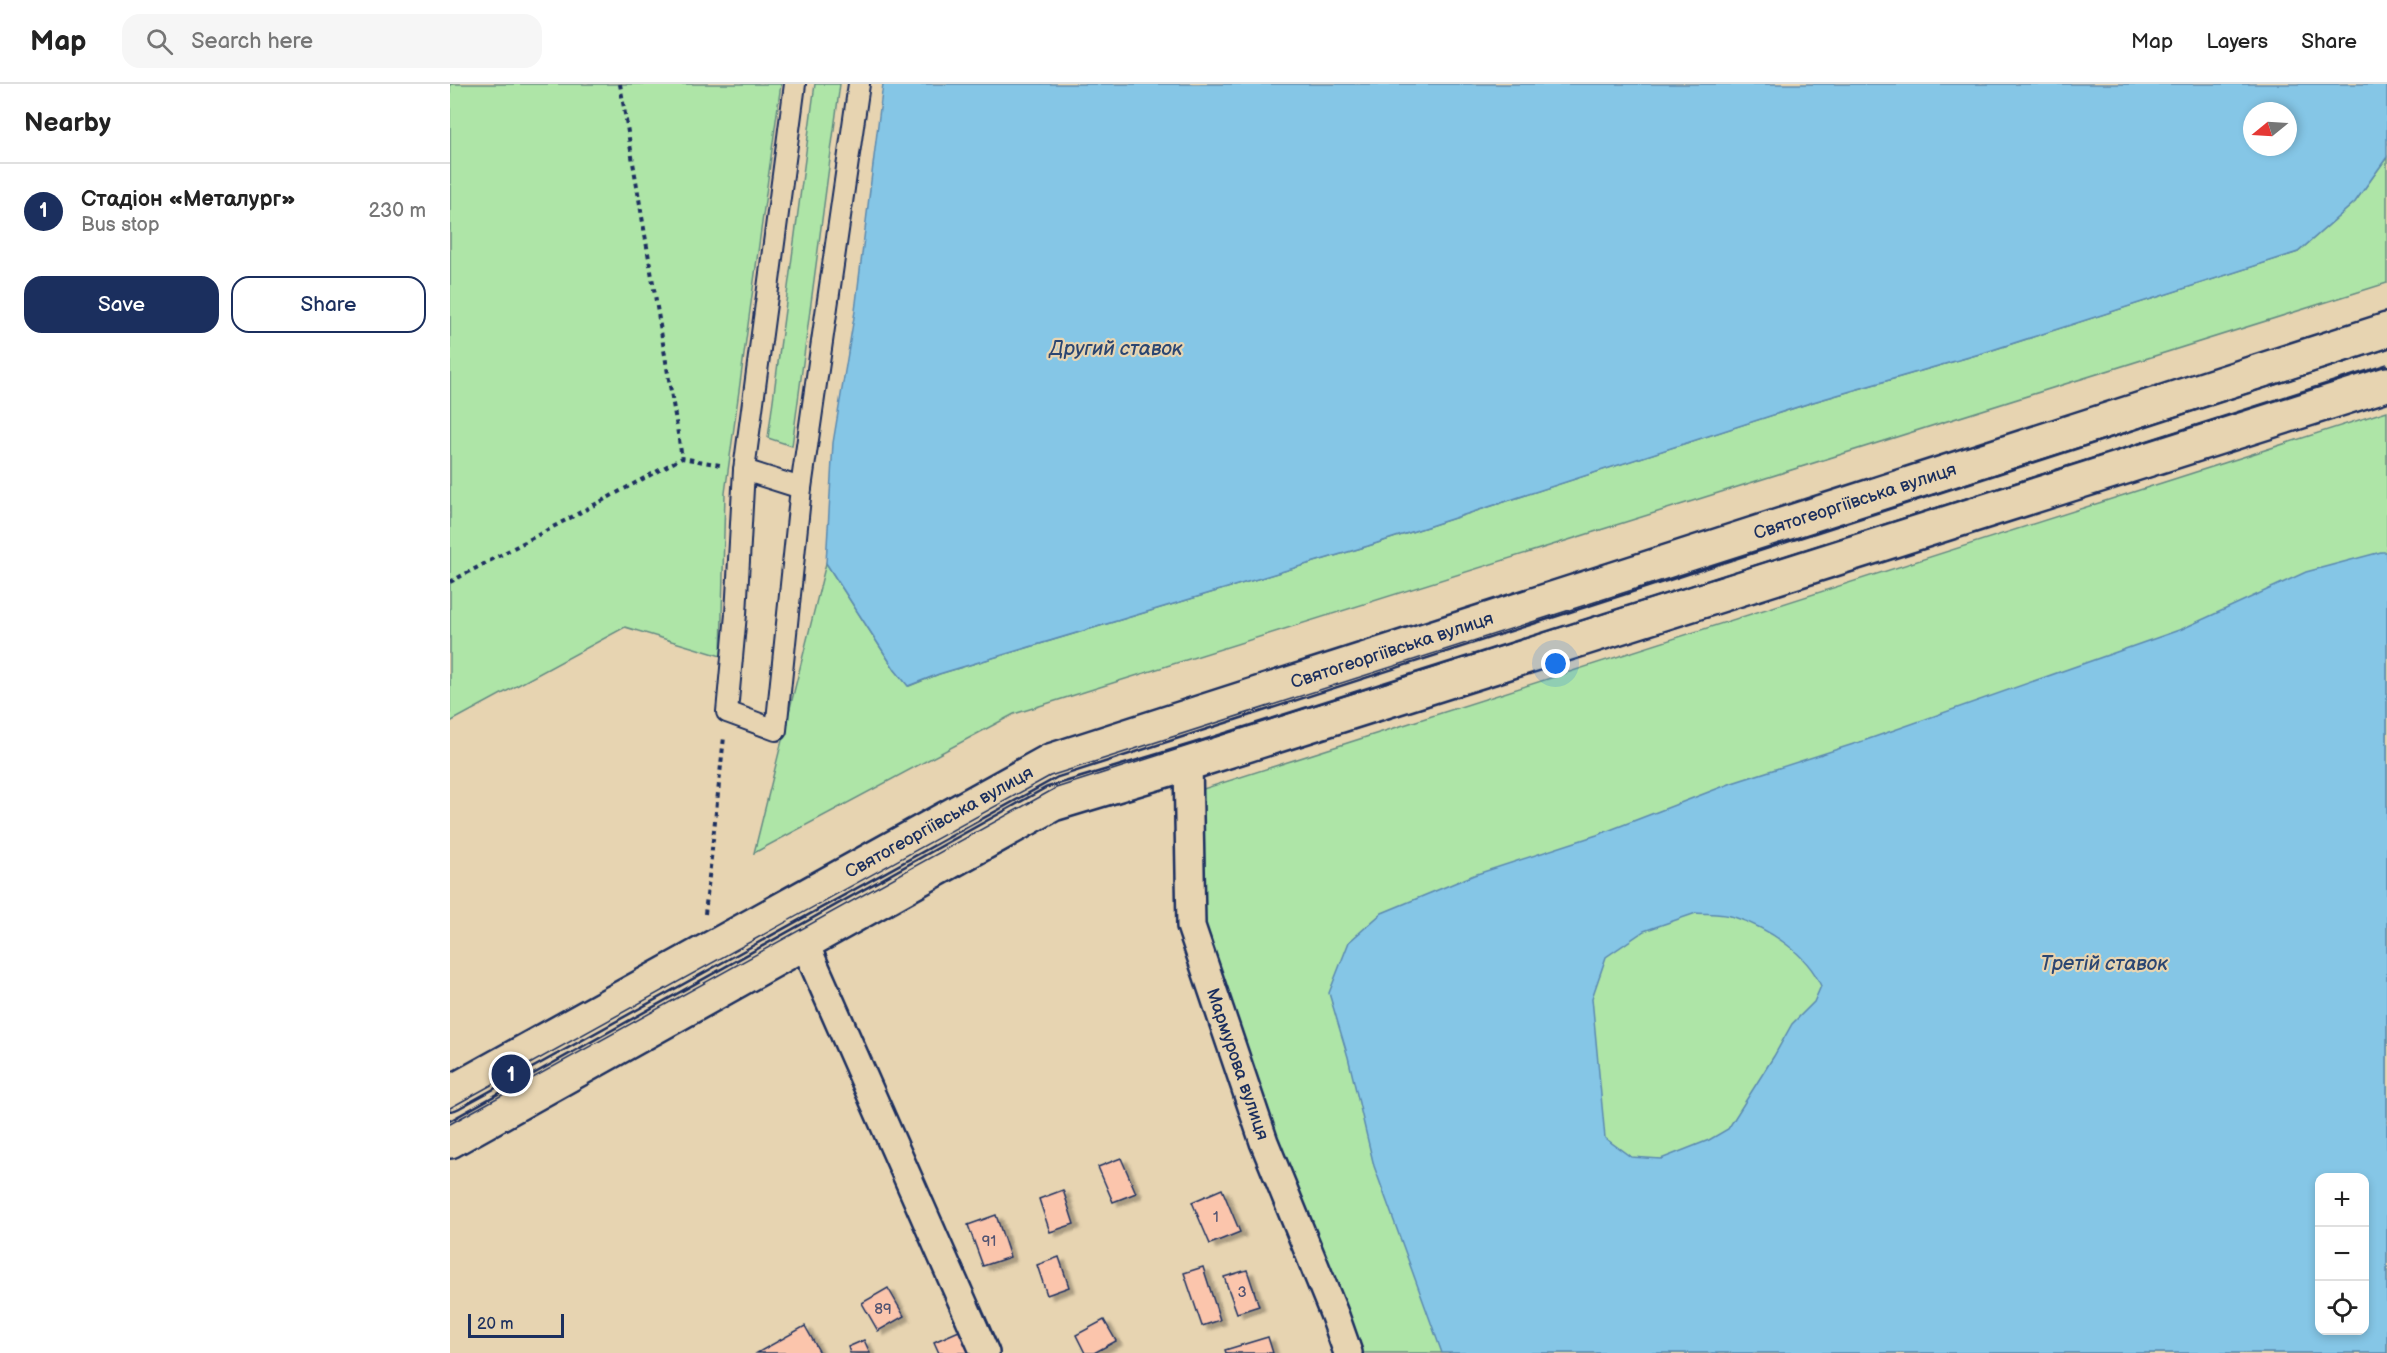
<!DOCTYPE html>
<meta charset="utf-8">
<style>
body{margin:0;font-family:"Balsamiq Sans",sans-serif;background:#f6f6f6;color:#222}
.controls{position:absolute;right:18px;bottom:18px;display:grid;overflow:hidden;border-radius:12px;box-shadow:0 3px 9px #0003}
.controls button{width:54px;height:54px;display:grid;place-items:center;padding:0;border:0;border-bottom:2px solid #e0e0e0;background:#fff;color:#222;font:30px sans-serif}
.compass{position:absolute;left:1793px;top:18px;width:54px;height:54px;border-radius:50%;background:#fff;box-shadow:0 3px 9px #0003;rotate:252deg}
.scale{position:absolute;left:18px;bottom:15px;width:96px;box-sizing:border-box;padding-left:6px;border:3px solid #1b2f5e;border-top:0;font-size:16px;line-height:21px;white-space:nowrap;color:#1b2f5e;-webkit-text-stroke:4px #e7d4b1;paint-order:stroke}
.you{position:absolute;left:1106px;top:580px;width:21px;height:21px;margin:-15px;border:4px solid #fff;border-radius:50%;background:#1a73e8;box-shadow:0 0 0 9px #1a73e833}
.badge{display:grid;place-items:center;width:39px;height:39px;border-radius:50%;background:#1b2f5e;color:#fff;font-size:20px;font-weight:700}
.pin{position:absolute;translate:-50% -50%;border:3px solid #fff;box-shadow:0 2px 6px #0006}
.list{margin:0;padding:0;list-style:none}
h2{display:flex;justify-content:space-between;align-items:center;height:78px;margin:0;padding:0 24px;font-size:26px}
h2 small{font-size:20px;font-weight:400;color:#767676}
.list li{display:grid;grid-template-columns:39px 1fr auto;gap:18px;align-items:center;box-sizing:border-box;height:96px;padding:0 24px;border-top:2px solid #e0e0e0}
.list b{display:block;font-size:22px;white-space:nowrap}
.list p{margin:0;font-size:20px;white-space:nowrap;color:#767676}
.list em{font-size:20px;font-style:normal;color:#767676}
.actions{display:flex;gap:12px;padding:18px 24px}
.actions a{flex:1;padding:14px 0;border:2px solid #1b2f5e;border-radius:18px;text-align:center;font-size:21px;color:#1b2f5e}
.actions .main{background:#1b2f5e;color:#fff}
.icon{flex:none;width:33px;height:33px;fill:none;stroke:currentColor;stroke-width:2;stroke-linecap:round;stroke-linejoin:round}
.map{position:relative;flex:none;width:1937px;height:1269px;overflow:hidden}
header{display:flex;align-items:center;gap:36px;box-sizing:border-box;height:84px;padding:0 30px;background:#fff;border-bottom:2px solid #e0e0e0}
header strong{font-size:28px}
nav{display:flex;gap:33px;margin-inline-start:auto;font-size:21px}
.search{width:420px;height:54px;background:#f6f6f6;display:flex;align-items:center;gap:15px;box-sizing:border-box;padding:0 21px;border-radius:18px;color:#767676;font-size:22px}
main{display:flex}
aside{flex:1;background:#fff}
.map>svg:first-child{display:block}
.green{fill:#aee5a7;stroke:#648a82;stroke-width:1.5;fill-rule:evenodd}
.water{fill:#85c6e6;stroke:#5b8ab0;stroke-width:1.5;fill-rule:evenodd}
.building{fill:#fbc5ac;stroke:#1b2f5e;stroke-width:1.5;filter:url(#shadow)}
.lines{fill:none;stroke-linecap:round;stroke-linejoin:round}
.pedestrian-casing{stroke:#1b2f5e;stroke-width:24}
.minor-casing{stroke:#1b2f5e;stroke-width:32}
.secondary-casing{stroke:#1b2f5e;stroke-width:38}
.path{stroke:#1b2f5e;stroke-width:4;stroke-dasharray:4.5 4.5;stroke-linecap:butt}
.pedestrian{stroke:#e7d4b1;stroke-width:20}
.minor{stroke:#e7d4b1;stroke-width:27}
.secondary{stroke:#e7d4b1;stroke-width:33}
.tram{stroke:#1b2f5e;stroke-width:1.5}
.labels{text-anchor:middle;stroke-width:4.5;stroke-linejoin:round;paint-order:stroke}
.number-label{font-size:15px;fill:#535472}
.street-label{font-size:18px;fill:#1b2f5e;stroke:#e7d4b1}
.water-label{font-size:20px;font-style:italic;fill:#2b4672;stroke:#e7d4b1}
</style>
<header>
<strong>Map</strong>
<div class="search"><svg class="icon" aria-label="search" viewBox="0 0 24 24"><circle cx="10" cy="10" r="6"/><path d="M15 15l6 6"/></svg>Search here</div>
<nav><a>Map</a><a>Layers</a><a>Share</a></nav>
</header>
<main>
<aside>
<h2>Nearby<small></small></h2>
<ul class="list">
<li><span class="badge">1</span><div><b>Стадіон «Металург»</b><p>Bus stop</p></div><em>230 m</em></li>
</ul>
<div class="actions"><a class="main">Save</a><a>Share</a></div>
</aside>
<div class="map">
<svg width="1937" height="1269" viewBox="0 0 1937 1269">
<defs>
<filter id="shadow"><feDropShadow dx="6" dy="4" stdDeviation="1.5" flood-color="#0004"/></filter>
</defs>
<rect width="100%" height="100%" fill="#e7d4b1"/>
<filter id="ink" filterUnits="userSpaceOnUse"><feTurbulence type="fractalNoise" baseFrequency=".0167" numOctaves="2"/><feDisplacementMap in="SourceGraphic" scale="12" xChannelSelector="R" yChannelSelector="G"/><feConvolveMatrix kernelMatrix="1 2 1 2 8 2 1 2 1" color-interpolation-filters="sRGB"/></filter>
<g filter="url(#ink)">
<g class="green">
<polygon points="0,0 331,0 275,409 271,572 175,543 0,638"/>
<polygon points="365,0 390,0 342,362 318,354"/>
<polygon points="1937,73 1937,199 564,630 304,769 376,479 445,586 459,602 489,590 918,462 1363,318 1533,269 1848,168 1905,118"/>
<path d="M1937,327V1269H911L825,1053L753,837L750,706ZM1870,1094H1914V1246H1870Z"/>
</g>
<g class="water">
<path d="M433,0H1937V73L1905,118L1848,168L1533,269L1363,318L918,462L489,590L458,602L445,586L376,479L383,359L405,227ZM1802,27H1838V63H1802Z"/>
<path d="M1931,468H1937V1269H992L924,1082L898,973L879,909L899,858L932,829L1024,791L1147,751L1282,699L1416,656L1732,545L1856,488ZM1246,829C1258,830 1273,829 1284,833C1318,844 1357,869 1371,902L1364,918L1342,940L1324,972L1278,1045L1259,1056L1211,1075L1181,1073L1155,1054L1142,914L1156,873L1194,847ZM1870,1094H1914V1246H1870Z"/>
</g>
<g class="building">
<polygon points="671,1074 686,1109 663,1118 648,1083"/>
<polygon points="772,1105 790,1148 760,1160 742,1118"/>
<polygon points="613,1106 624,1140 600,1148 589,1115"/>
<polygon points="546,1131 560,1173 533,1182 518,1141"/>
<polygon points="609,1173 619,1203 597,1211 587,1181"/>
<polygon points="753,1183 770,1236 752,1242 734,1189"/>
<polygon points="797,1186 809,1222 787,1229 774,1193"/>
<polygon points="438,1204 454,1232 428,1247 412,1219"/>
<polygon points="654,1236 666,1257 644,1269 635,1269 626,1251"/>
<polygon points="355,1242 370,1269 307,1269"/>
<polygon points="509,1247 519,1269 489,1269 484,1258"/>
<polygon points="818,1253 823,1269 776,1269 775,1266"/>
<polygon points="414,1256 420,1269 400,1269 398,1263"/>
</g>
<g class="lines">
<g class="pedestrian-casing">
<g id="pedestrian">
<polyline points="345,0 294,386 286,530 277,628 326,646 351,404 409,0"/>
<polyline points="294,386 351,404"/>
</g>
</g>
<g class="minor-casing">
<g id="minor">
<polyline points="738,679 741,842 814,1058 885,1232 898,1269"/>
<polyline points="354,858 535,1269"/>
</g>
</g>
<g class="secondary-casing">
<g id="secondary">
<polyline points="0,1009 600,677 1937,246"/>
<polyline points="0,1057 603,720 749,676 1937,300"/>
</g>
</g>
<g class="path">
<polyline points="170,0 232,374"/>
<polyline points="0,498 232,374 270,381"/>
<polyline points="255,830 274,653"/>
</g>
<use href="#pedestrian" class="pedestrian"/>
<use href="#minor" class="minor"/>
<use href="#secondary" class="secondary"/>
<g class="tram">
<polyline points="0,1024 600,692 1937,265"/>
<polyline points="0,1040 606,704 1937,280"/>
</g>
</g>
</g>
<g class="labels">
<g class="number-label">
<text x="766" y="1138">1</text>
<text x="539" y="1162">91</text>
<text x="792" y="1213">3</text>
<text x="433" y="1230">89</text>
</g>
<g class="street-label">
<text transform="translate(1405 417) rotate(-18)" y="6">Святогеоргіївська вулиця</text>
<text transform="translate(942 566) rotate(-18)" y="6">Святогеоргіївська вулиця</text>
<text transform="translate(489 738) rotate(-29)" y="6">Святогеоргіївська вулиця</text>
<text transform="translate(788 980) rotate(71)" y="6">Мармурова вулиця</text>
</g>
<g class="water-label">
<text x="666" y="271">Другий ставок</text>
<text x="1654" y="886">Третій ставок</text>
</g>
</g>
</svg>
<div class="controls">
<button>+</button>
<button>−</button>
<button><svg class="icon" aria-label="locate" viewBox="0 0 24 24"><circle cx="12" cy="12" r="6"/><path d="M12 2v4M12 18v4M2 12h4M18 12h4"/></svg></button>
</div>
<svg class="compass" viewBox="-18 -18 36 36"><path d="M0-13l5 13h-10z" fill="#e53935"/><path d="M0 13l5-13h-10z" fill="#767676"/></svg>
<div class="scale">20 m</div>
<div class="you"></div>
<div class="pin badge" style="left:61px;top:990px">1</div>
</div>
</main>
